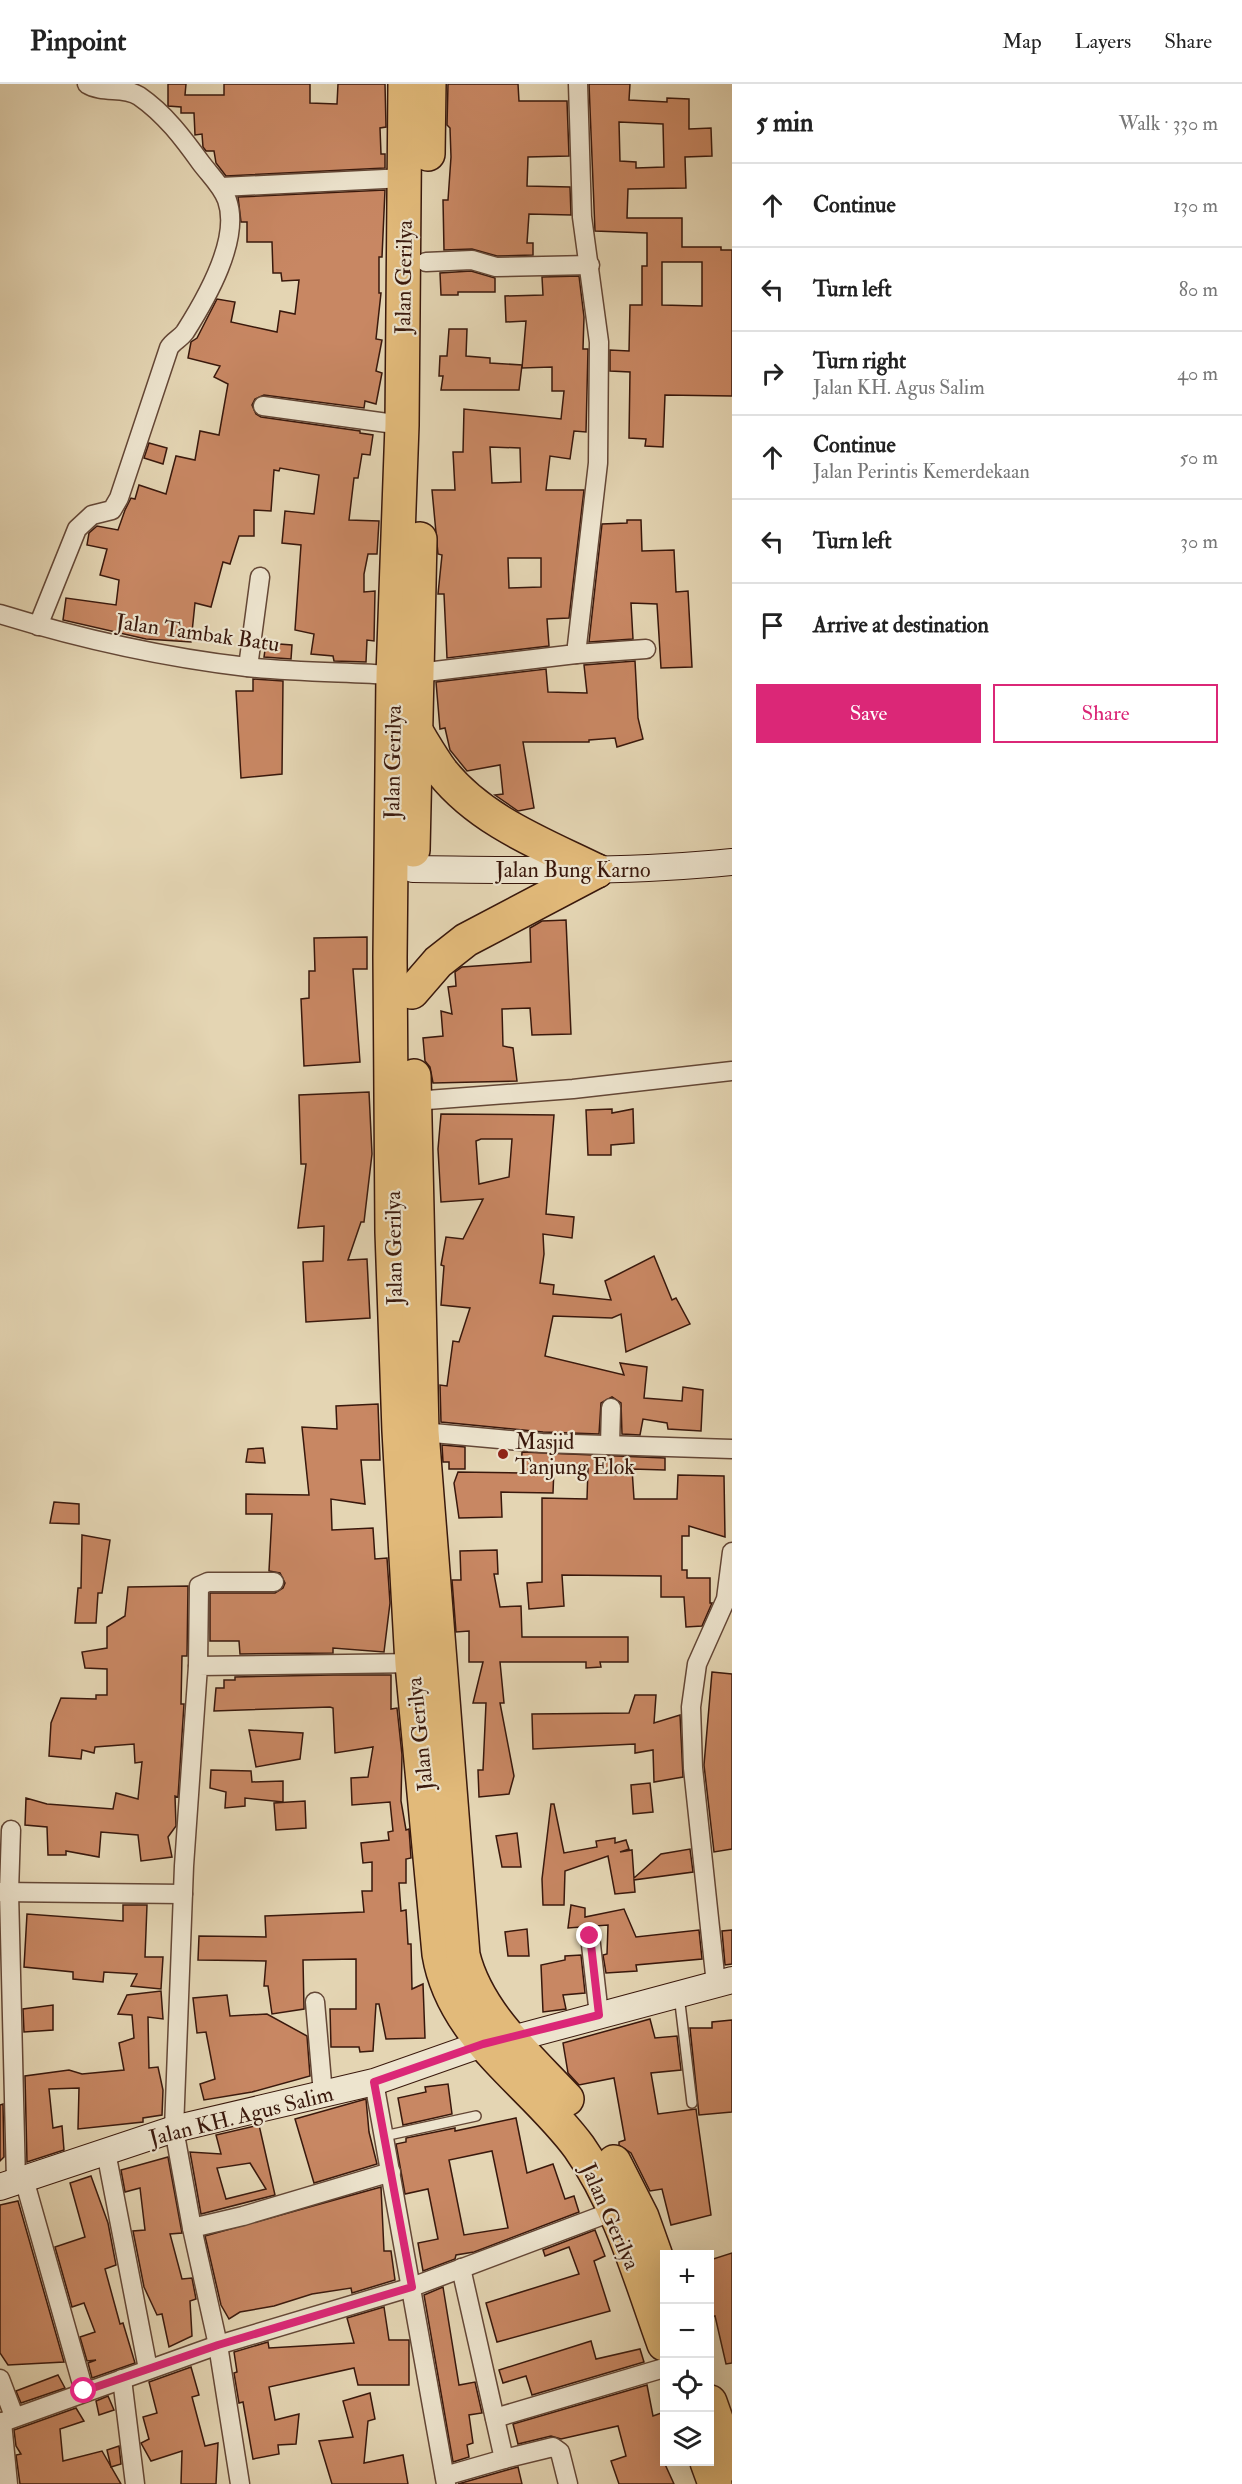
<!DOCTYPE html>
<meta charset="utf-8">
<style>
body{margin:0;font-family:"IM FELL Double Pica",serif;background:#f6f6f6;color:#222}
.controls{position:absolute;right:18px;bottom:18px;display:grid;overflow:hidden;border-radius:0px;box-shadow:0 6px 24px #0002}
.controls button{width:54px;height:54px;display:grid;place-items:center;padding:0;border:0;border-bottom:2px solid #e0e0e0;background:#fff;color:#222;font:30px sans-serif}
.stop{position:absolute;width:18px;height:18px;margin:-14px;border:4px solid #db2777;border-radius:50%;background:#fff}
.stop.end{background:#db2777;border-color:#fff;box-shadow:0 2px 6px #0008}
.list{margin:0;padding:0;list-style:none}
h2{display:flex;justify-content:space-between;align-items:center;height:78px;margin:0;padding:0 24px;font-size:26px}
h2 small{font-size:20px;font-weight:400;color:#767676}
.list li{display:grid;grid-template-columns:39px 1fr auto;gap:18px;align-items:center;box-sizing:border-box;height:84px;padding:0 24px;border-top:2px solid #e0e0e0}
.list b{display:block;font-size:22px;white-space:nowrap}
.list p{margin:0;font-size:20px;white-space:nowrap;color:#767676}
.list em{font-size:20px;font-style:normal;color:#767676}
.actions{display:flex;gap:12px;padding:18px 24px}
.actions a{flex:1;padding:14px 0;border:2px solid #db2777;border-radius:0px;text-align:center;font-size:21px;color:#db2777}
.actions .main{background:#db2777;color:#fff}
.icon{flex:none;width:33px;height:33px;fill:none;stroke:currentColor;stroke-width:2;stroke-linecap:round;stroke-linejoin:round}
.map{position:relative;flex:none;width:732px;height:2400px;overflow:hidden}
header{display:flex;align-items:center;gap:36px;box-sizing:border-box;height:84px;padding:0 30px;background:#fff;border-bottom:2px solid #e0e0e0}
header strong{font-size:28px}
nav{display:flex;gap:33px;margin-inline-start:auto;font-size:21px}
main{display:flex}
aside{flex:1;background:#fff}
.map>svg:first-child{display:block}
.building{fill:#c88763;stroke:#39180c;stroke-width:1.5;fill-rule:evenodd}
.lines{fill:none;stroke-linecap:round;stroke-linejoin:round}
.lane-casing{stroke:#644736;stroke-width:12}
.street-casing{stroke:#644736;stroke-width:21}
.secondary-casing{stroke:#39180c;stroke-width:28}
.highway-casing{stroke:#39180c;stroke-width:36}
.lane{stroke:#ede4ce;stroke-width:9}
.street{stroke:#ede4ce;stroke-width:18}
.secondary{stroke:#ede4ce;stroke-width:26}
.highway{stroke:#e2ba7a;stroke-width:33}
.route{stroke:#db2777;stroke-width:8}
.poi-dot{fill:#8f2418;stroke:#ede4ce;stroke-width:2}
.labels{text-anchor:middle;stroke-width:4.5;stroke-linejoin:round;paint-order:stroke}
.street-label{font-size:22px;fill:#39180c;stroke:#ede4ce}
.poi-label{font-size:22px;fill:#39180c;stroke:#ede4ce;text-anchor:start}
</style>
<header>
<strong>Pinpoint</strong>
<nav><a>Map</a><a>Layers</a><a>Share</a></nav>
</header>
<main>
<div class="map">
<svg width="732" height="2400" viewBox="0 0 732 2400">
<rect width="100%" height="100%" fill="#e4d5b3"/>
<filter id="stains"><feTurbulence type="fractalNoise" baseFrequency=".00333" numOctaves="4"/><feColorMatrix values="0 0 0 0 .2 0 0 0 0 .09 0 0 0 0 .02 0 0 0 .5 -.17"/></filter>
<radialGradient id="worn" r=".72"><stop offset=".6" stop-color="#630" stop-opacity="0"/><stop offset="1" stop-color="#630" stop-opacity=".3"/></radialGradient>
<g class="building">
<polygon points="168,0 186,0 185,11 224,11 224,0 310,0 310,19 337,20 338,0 385,0 386,43 380,44 381,70 385,70 385,84 226,92 216,79 214,67 206,67 203,63 202,50 195,51 194,29 181,29 181,23 168,22"/>
<polygon points="448,0 518,0 519,17 567,17 569,72 528,73 527,102 570,103 571,131 529,130 527,159 533,159 533,171 497,172 472,165 444,166 443,116 448,116 451,73 450,44 447,41"/>
<path d="M589,0H630L629,16L667,18V14L689,15V45L711,44L712,72L685,73L686,104L628,105L627,134H682V163H721V166H732V312L665,311L663,363L645,362L646,355L629,354L630,288L610,287V266L629,267L630,221H642V182H647V149L595,147ZM619,38L663,40L664,83L636,84V78L620,77ZM662,178H702V222L662,221Z"/>
<polygon points="385,106 382,173 379,173 379,209 381,209 376,255 382,256 376,287 382,289 376,320 365,317 364,324 264,311 255,315 252,321 256,330 261,333 360,347 360,349 373,351 370,371 362,370 358,394 354,394 349,436 379,437 377,470 368,470 364,490 364,508 375,507 374,557 367,556 366,578 334,577 333,572 311,570 314,550 295,546 301,461 282,459 285,427 314,430 319,391 280,384 279,387 274,386 271,427 254,426 254,452 239,452 230,480 223,478 211,523 195,519 191,558 146,555 63,536 66,514 116,521 119,496 100,491 107,465 87,461 89,449 97,442 118,446 125,426 131,414 135,415 139,401 166,410 176,372 195,376 200,347 219,351 228,300 214,293 220,282 188,274 191,258 197,254 217,215 235,218 231,238 277,248 280,227 295,230 299,196 282,197 281,189 273,189 272,158 247,158 247,138 241,138 238,113"/>
<polygon points="471,187 495,194 495,208 458,208 458,211 441,211 440,189"/>
<path d="M579,192L584,233L583,265H588L586,348L574,347L570,375L550,372L546,406H584L569,534L547,535L549,562L447,574L444,510H438L442,471L438,470L432,406H455L453,368H463L464,325L561,335L564,307H552V283L522,284L526,237L506,238L505,212L543,211L542,193ZM490,363L520,364L521,398L492,399ZM508,474H541V503L509,504Z"/>
<polygon points="449,245 467,245 466,272 490,274 490,279 522,281 519,306 441,306 443,292 439,292 440,272 447,272"/>
<polygon points="149,359 167,364 163,380 144,374"/>
<polygon points="627,436 641,436 642,467 674,466 676,508 688,507 692,583 661,584 657,520 631,519 633,555 589,558 602,440 627,439"/>
<polygon points="266,559 292,561 291,575 264,573"/>
<polygon points="635,577 638,634 643,655 617,663 615,654 589,656 589,658 523,658 534,724 518,727 495,711 503,710 500,681 467,687 450,666 445,644 440,645 436,598 546,585 548,608 587,609 584,581"/>
<polygon points="253,595 283,597 282,690 241,694 236,607 253,607"/>
<polygon points="566,836 571,950 532,951 530,924 502,925 503,962 513,964 517,997 433,999 430,983 425,977 423,954 443,952 441,927 452,930 448,903 456,902 455,888 462,883 531,878 530,844 542,837"/>
<polygon points="367,853 367,885 353,885 360,978 304,982 301,915 309,914 309,887 315,887 314,854"/>
<polygon points="369,1008 372,1070 364,1138 361,1138 348,1176 367,1175 370,1234 306,1238 303,1178 323,1177 324,1142 298,1144 306,1080 301,1080 299,1011"/>
<polygon points="612,1025 612,1029 633,1025 634,1059 611,1061 611,1071 588,1071 586,1026"/>
<path d="M441,1030L554,1031L546,1130L574,1133L572,1154L543,1150L544,1170L540,1199L554,1201L553,1210L611,1216L605,1197L654,1172L672,1216L676,1214L690,1240L626,1268L621,1230L612,1234L553,1232L545,1272L624,1291L620,1279L647,1283L644,1314L682,1317L683,1303L703,1306L701,1347L668,1345L667,1339L643,1335L640,1351L622,1350L621,1319L612,1313L601,1319L599,1350L543,1348L441,1338L440,1301L447,1302L453,1257L459,1258L470,1224L441,1221L444,1182L441,1181L446,1153L463,1155L483,1115L441,1118L438,1065ZM481,1055H512L509,1093L479,1100L476,1057Z"/>
<polygon points="378,1320 380,1376 361,1376 365,1420 331,1415 332,1446 373,1444 375,1475 387,1474 390,1519 384,1568 333,1564 333,1569 240,1570 239,1557 210,1557 210,1509 275,1509 283,1504 285,1499 280,1489 269,1487 272,1430 246,1430 246,1410 309,1411 302,1343 337,1345 336,1322"/>
<polygon points="442,1361 465,1363 465,1385 449,1385 449,1378 443,1378"/>
<polygon points="263,1364 265,1379 246,1378 248,1365"/>
<polygon points="522,1368 665,1374 665,1386 632,1385 634,1415 677,1415 678,1391 724,1392 725,1453 689,1442 689,1452 682,1452 682,1486 687,1486 687,1494 710,1494 710,1519 712,1519 702,1542 686,1543 684,1513 661,1513 661,1492 562,1491 564,1522 529,1525 527,1499 542,1498 542,1414 587,1415 588,1384 554,1384 553,1409 501,1408 502,1433 459,1434 454,1399 458,1388 521,1389"/>
<polygon points="54,1418 79,1420 79,1440 50,1439"/>
<polygon points="82,1451 110,1456 102,1509 98,1509 96,1539 75,1539 78,1504 81,1504"/>
<polygon points="497,1466 498,1490 494,1490 500,1523 521,1522 522,1553 628,1553 628,1578 600,1578 601,1583 586,1584 586,1578 500,1578 504,1619 500,1619 514,1692 509,1710 479,1713 478,1686 483,1686 486,1619 473,1619 483,1578 469,1578 469,1547 456,1548 452,1496 461,1496 460,1467"/>
<polygon points="188,1502 187,1572 182,1572 181,1620 184,1620 178,1713 175,1712 176,1742 168,1753 172,1773 141,1777 138,1751 101,1748 99,1773 66,1767 66,1771 48,1771 47,1743 25,1741 26,1714 47,1720 113,1725 116,1709 138,1715 142,1678 135,1679 134,1660 95,1663 94,1669 82,1666 81,1675 49,1672 51,1639 61,1614 96,1615 96,1611 107,1611 107,1585 85,1584 82,1568 107,1564 107,1543 125,1532 128,1503"/>
<polygon points="712,1588 732,1590 732,1765 714,1768 704,1681"/>
<polygon points="333,1591 391,1591 391,1625 397,1624 402,1671 401,1717 406,1746 409,1745 411,1774 406,1775 406,1799 399,1799 401,1827 406,1826 408,1860 411,1860 412,1905 423,1900 425,1954 386,1955 379,1920 376,1920 373,1967 360,1968 359,1963 331,1963 330,1925 356,1925 356,1875 303,1876 304,1925 272,1930 268,1902 264,1902 266,1877 198,1876 199,1852 266,1853 265,1832 364,1828 362,1807 372,1807 372,1778 363,1779 361,1759 389,1756 388,1748 393,1747 390,1718 352,1721 351,1694 368,1693 373,1663 335,1669 333,1624 330,1623 214,1627 216,1604 224,1604 224,1596 235,1596 235,1593"/>
<polygon points="635,1611 656,1611 654,1639 680,1631 683,1693 654,1698 653,1666 635,1669 635,1660 533,1665 532,1630 629,1629"/>
<polygon points="249,1646 303,1649 300,1675 256,1683"/>
<polygon points="211,1686 251,1687 252,1698 283,1697 283,1718 245,1714 245,1722 225,1724 226,1708 210,1704"/>
<polygon points="650,1699 653,1728 633,1730 631,1701"/>
<polygon points="305,1717 306,1744 276,1746 274,1719"/>
<polygon points="551,1720 554,1720 564,1769 597,1763 596,1757 615,1754 615,1759 626,1756 629,1765 620,1768 632,1766 634,1794 661,1770 690,1765 693,1788 634,1796 635,1808 615,1810 608,1772 565,1787 564,1821 543,1821 542,1795"/>
<polygon points="517,1749 521,1783 502,1783 496,1752"/>
<polygon points="123,1821 147,1821 145,1873 163,1873 161,1905 131,1902 137,1890 104,1888 103,1898 73,1895 73,1888 24,1883 27,1830 123,1837"/>
<polygon points="571,1821 585,1824 585,1833 624,1825 636,1853 699,1846 702,1875 636,1881 637,1887 606,1889 603,1871 607,1870 608,1841 568,1844"/>
<polygon points="527,1845 529,1872 508,1872 505,1848"/>
<polygon points="732,1846 732,1880 725,1881 722,1847"/>
<polygon points="581,1871 585,1909 563,1911 566,1925 543,1928 541,1881 565,1876 565,1872"/>
<polygon points="161,1907 163,1935 148,1933 149,1984 158,1983 163,2006 162,2031 143,2034 143,2038 78,2045 79,2004 49,2005 53,2044 62,2042 64,2066 27,2078 25,1992 69,1986 82,1990 124,1986 119,1959 134,1954 132,1931 118,1930 127,1911"/>
<polygon points="227,1911 230,1932 267,1930 307,1952 310,1992 252,2008 204,2016 200,2000 215,1995 206,1948 197,1949 193,1914"/>
<polygon points="53,1921 53,1946 24,1948 23,1925"/>
<polygon points="650,1935 655,1954 677,1952 681,1986 651,1989 658,2030 696,2025 711,2131 671,2141 662,2105 650,2107 631,2069 619,2061 619,2058 625,2056 614,1994 579,2001 568,1989 563,1959"/>
<polygon points="732,1936 732,2028 699,2031 690,1944 712,1944 712,1938"/>
<polygon points="448,2000 452,2030 403,2041 398,2014 426,2008 425,2003"/>
<polygon points="366,2015 369,2048 377,2080 314,2099 295,2035"/>
<polygon points="3,2020 4,2073 0,2077 0,2021"/>
<path d="M516,2034L527,2089L553,2080L565,2115L574,2112L579,2128L474,2168L456,2171L455,2175L423,2187L418,2159L438,2155L428,2105L405,2110L396,2060L406,2058V2054L455,2044V2047ZM492,2067L508,2144L464,2151L449,2076Z"/>
<path d="M259,2041L275,2111L201,2130L190,2068L221,2070L216,2051ZM250,2079L266,2105L226,2115L217,2084Z"/>
<polygon points="168,2073 182,2149 170,2150 182,2195 192,2194 196,2215 190,2217 192,2252 169,2263 162,2230 157,2231 144,2203 133,2147 145,2146 140,2104 125,2108 121,2086"/>
<polygon points="91,2092 108,2139 116,2181 105,2185 120,2240 123,2239 135,2279 92,2294 88,2279 96,2276 87,2277 80,2253 95,2248 84,2219 72,2223 55,2163 85,2153 70,2099"/>
<polygon points="381,2103 384,2167 391,2167 395,2196 352,2209 351,2204 312,2210 274,2222 240,2228 229,2235 221,2221 205,2152"/>
<polygon points="18,2117 64,2278 8,2281 0,2269 0,2121"/>
<polygon points="595,2146 605,2172 594,2177 610,2227 497,2258 486,2219 579,2190 569,2163 545,2172 543,2166"/>
<polygon points="732,2169 732,2279 726,2280 715,2232 710,2233 710,2176"/>
<polygon points="443,2203 459,2301 475,2298 482,2329 469,2331 473,2359 467,2361 469,2373 453,2378 424,2211"/>
<polygon points="384,2223 389,2256 409,2256 409,2301 358,2301 354,2284 269,2303 275,2336 299,2330 296,2360 278,2361 279,2370 253,2375 243,2318 239,2319 234,2289 237,2288 234,2268 268,2258 269,2264 354,2259 347,2234"/>
<polygon points="591,2257 596,2275 640,2265 644,2278 532,2311 526,2292 503,2299 499,2286"/>
<polygon points="191,2283 199,2311 192,2313 205,2362 218,2359 216,2400 181,2400 182,2367 151,2377 141,2359 149,2355 143,2333 157,2329 149,2298"/>
<polygon points="58,2291 65,2304 21,2319 16,2307"/>
<polygon points="647,2301 653,2332 664,2328 664,2378 674,2400 619,2400 611,2377 626,2372 618,2342 561,2355 551,2352 518,2360 513,2340"/>
<polygon points="370,2309 375,2335 368,2337 364,2379 403,2371 408,2400 332,2400 319,2357 353,2353 343,2317"/>
<polygon points="108,2312 114,2326 99,2331 96,2317"/>
<polygon points="76,2324 84,2337 60,2345 63,2377 102,2367 121,2400 20,2400 16,2371 21,2370 16,2362 14,2346"/>
<polygon points="119,2362 121,2380 111,2383 107,2366"/>
<polygon points="518,2383 522,2400 458,2400 507,2386"/>
</g>
<g class="lines">
<g class="lane-casing">
<g id="lane">
<polyline points="679,1911 692,2019"/>
<polyline points="384,2052 476,2032"/>
</g>
</g>
<g class="street-casing">
<g id="street">
<polyline points="221,103 405,94"/>
<polyline points="426,178 472,176 496,183 590,181"/>
<polyline points="263,322 402,341"/>
<path d="M0,530C81,555 162,573 247,583C295,588 345,588 393,591"/>
<path d="M38,542L77,445L92,431L112,426L119,414L169,264C173,257 180,255 185,248C206,215 241,155 227,116C222,102 210,91 201,79C183,54 165,30 139,12C123,2 103,10 87,0"/>
<polyline points="576,570 646,565"/>
<polyline points="248,583 260,493"/>
<polyline points="418,589 576,570 598,379 599,258 582,133 578,0"/>
<polyline points="414,1017 573,1005 732,987"/>
<polyline points="422,1348 542,1359 732,1365"/>
<polyline points="610,1361 611,1324"/>
<polyline points="198,1582 199,1502 208,1498 274,1498"/>
<polyline points="11,1746 9,1808 16,2097"/>
<polyline points="0,1808 183,1810"/>
<polyline points="590,1852 599,1931"/>
<polyline points="716,1900 693,1684 691,1623 697,1580 726,1515 732,1468"/>
<polyline points="315,1918 323,2010"/>
<polyline points="374,1998 446,2400"/>
<polyline points="106,2068 148,2285"/>
<polyline points="24,2095 84,2307"/>
<polyline points="192,2144 243,2132 391,2088"/>
<polyline points="0,2295 14,2332"/>
<polyline points="122,2295 135,2400"/>
<polyline points="495,2334 664,2284"/>
<polyline points="2,2338 8,2400"/>
<polyline points="0,2339 218,2261 412,2203 614,2127"/>
<polyline points="504,2375 553,2363 560,2368 568,2400"/>
<polyline points="445,2392 504,2375 461,2184"/>
<polyline points="240,2400 218,2261 192,2144 174,2045 184,1782 198,1582 418,1579"/>
</g>
</g>
<g class="secondary-casing">
<g id="secondary">
<path d="M413,785C520,786 626,789 732,778"/>
<polyline points="0,2103 174,2045 374,1998 482,1960 512,1955 732,1896"/>
</g>
</g>
<g class="highway-casing">
<g id="highway">
<path d="M405,0L402,341L393,591L390,873L392,1148L399,1347L412,1580L439,1870C453,1954 532,1999 579,2063C620,2121 640,2194 664,2260"/>
<polyline points="428,70 429,0"/>
<path d="M417,649C425,662 433,676 442,688C481,737 542,760 597,787"/>
<polyline points="413,766 420,455"/>
<polyline points="412,908 438,878 466,856 597,787"/>
<path d="M414,992L422,1348L463,1871C477,1929 528,1973 567,2015"/>
<polyline points="614,2078 642,2133 664,2195"/>
<polyline points="710,2318 732,2380"/>
<polyline points="707,2378 715,2400"/>
</g>
</g>
<use href="#lane" class="lane"/>
<use href="#street" class="street"/>
<use href="#secondary" class="secondary"/>
<use href="#highway" class="highway"/>
</g>
<g class="lines">
<polyline class="route" points="84,2307 218,2261 412,2203 374,1998 483,1960 599,1931 590,1852"/>
</g>
<circle class="poi-dot" cx="503" cy="1370" r="6"/>
<g class="labels">
<g class="street-label">
<text transform="translate(403 193) rotate(-89)" y="8">Jalan Gerilya</text>
<text transform="translate(198 548) rotate(8)" y="8">Jalan Tambak Batu</text>
<text transform="translate(392 678) rotate(-89)" y="8">Jalan Gerilya</text>
<text x="573" y="793">Jalan Bung Karno</text>
<text transform="translate(393 1164) rotate(-91)" y="8">Jalan Gerilya</text>
<text transform="translate(419 1650) rotate(-96)" y="8">Jalan Gerilya</text>
<text transform="translate(241 2031) rotate(-14)" y="8">Jalan KH. Agus Salim</text>
<text transform="translate(611 2132) rotate(66)" y="8">Jalan Gerilya</text>
</g>
<g class="poi-label">
<text x="515" y="1365">Masjid<tspan x="515" dy="25">Tanjung Elok</tspan></text>
</g>
</g>
<rect width="100%" height="100%" filter="url(#stains)"/>
<rect width="100%" height="100%" fill="url(#worn)"/>
</svg>
<div class="controls">
<button>+</button>
<button>−</button>
<button><svg class="icon" aria-label="locate" viewBox="0 0 24 24"><circle cx="12" cy="12" r="6"/><path d="M12 2v4M12 18v4M2 12h4M18 12h4"/></svg></button>
<button><svg class="icon" aria-label="layers" viewBox="0 0 24 24"><path d="M12 4l9 5-9 5-9-5zM3 14l9 5 9-5"/></svg></button>
</div>
<div class="stop" style="left:84px;top:2307px"></div>
<div class="stop end" style="left:590px;top:1852px"></div>
</div>
<aside>
<h2>5 min<small>Walk · 330 m</small></h2>
<ul class="list">
<li><svg class="icon" aria-label="ahead" viewBox="0 0 24 24"><path d="M12 20V5M6 11l6-6 6 6"/></svg><div><b>Continue</b></div><em>130 m</em></li>
<li><svg class="icon" aria-label="left" viewBox="0 0 24 24"><path d="M17 20v-9H6M10 6l-5 5 5 5"/></svg><div><b>Turn left</b></div><em>80 m</em></li>
<li><svg class="icon" aria-label="right" viewBox="0 0 24 24"><path d="M7 20v-9h11M14 6l5 5-5 5"/></svg><div><b>Turn right</b><p>Jalan KH. Agus Salim</p></div><em>40 m</em></li>
<li><svg class="icon" aria-label="ahead" viewBox="0 0 24 24"><path d="M12 20V5M6 11l6-6 6 6"/></svg><div><b>Continue</b><p>Jalan Perintis Kemerdekaan</p></div><em>50 m</em></li>
<li><svg class="icon" aria-label="left" viewBox="0 0 24 24"><path d="M17 20v-9H6M10 6l-5 5 5 5"/></svg><div><b>Turn left</b></div><em>30 m</em></li>
<li><svg class="icon" aria-label="arrive" viewBox="0 0 24 24"><path d="M6 21V4h12l-3 4 3 4H6"/></svg><div><b>Arrive at destination</b></div></li>
</ul>
<div class="actions"><a class="main">Save</a><a>Share</a></div>
</aside>
</main>
